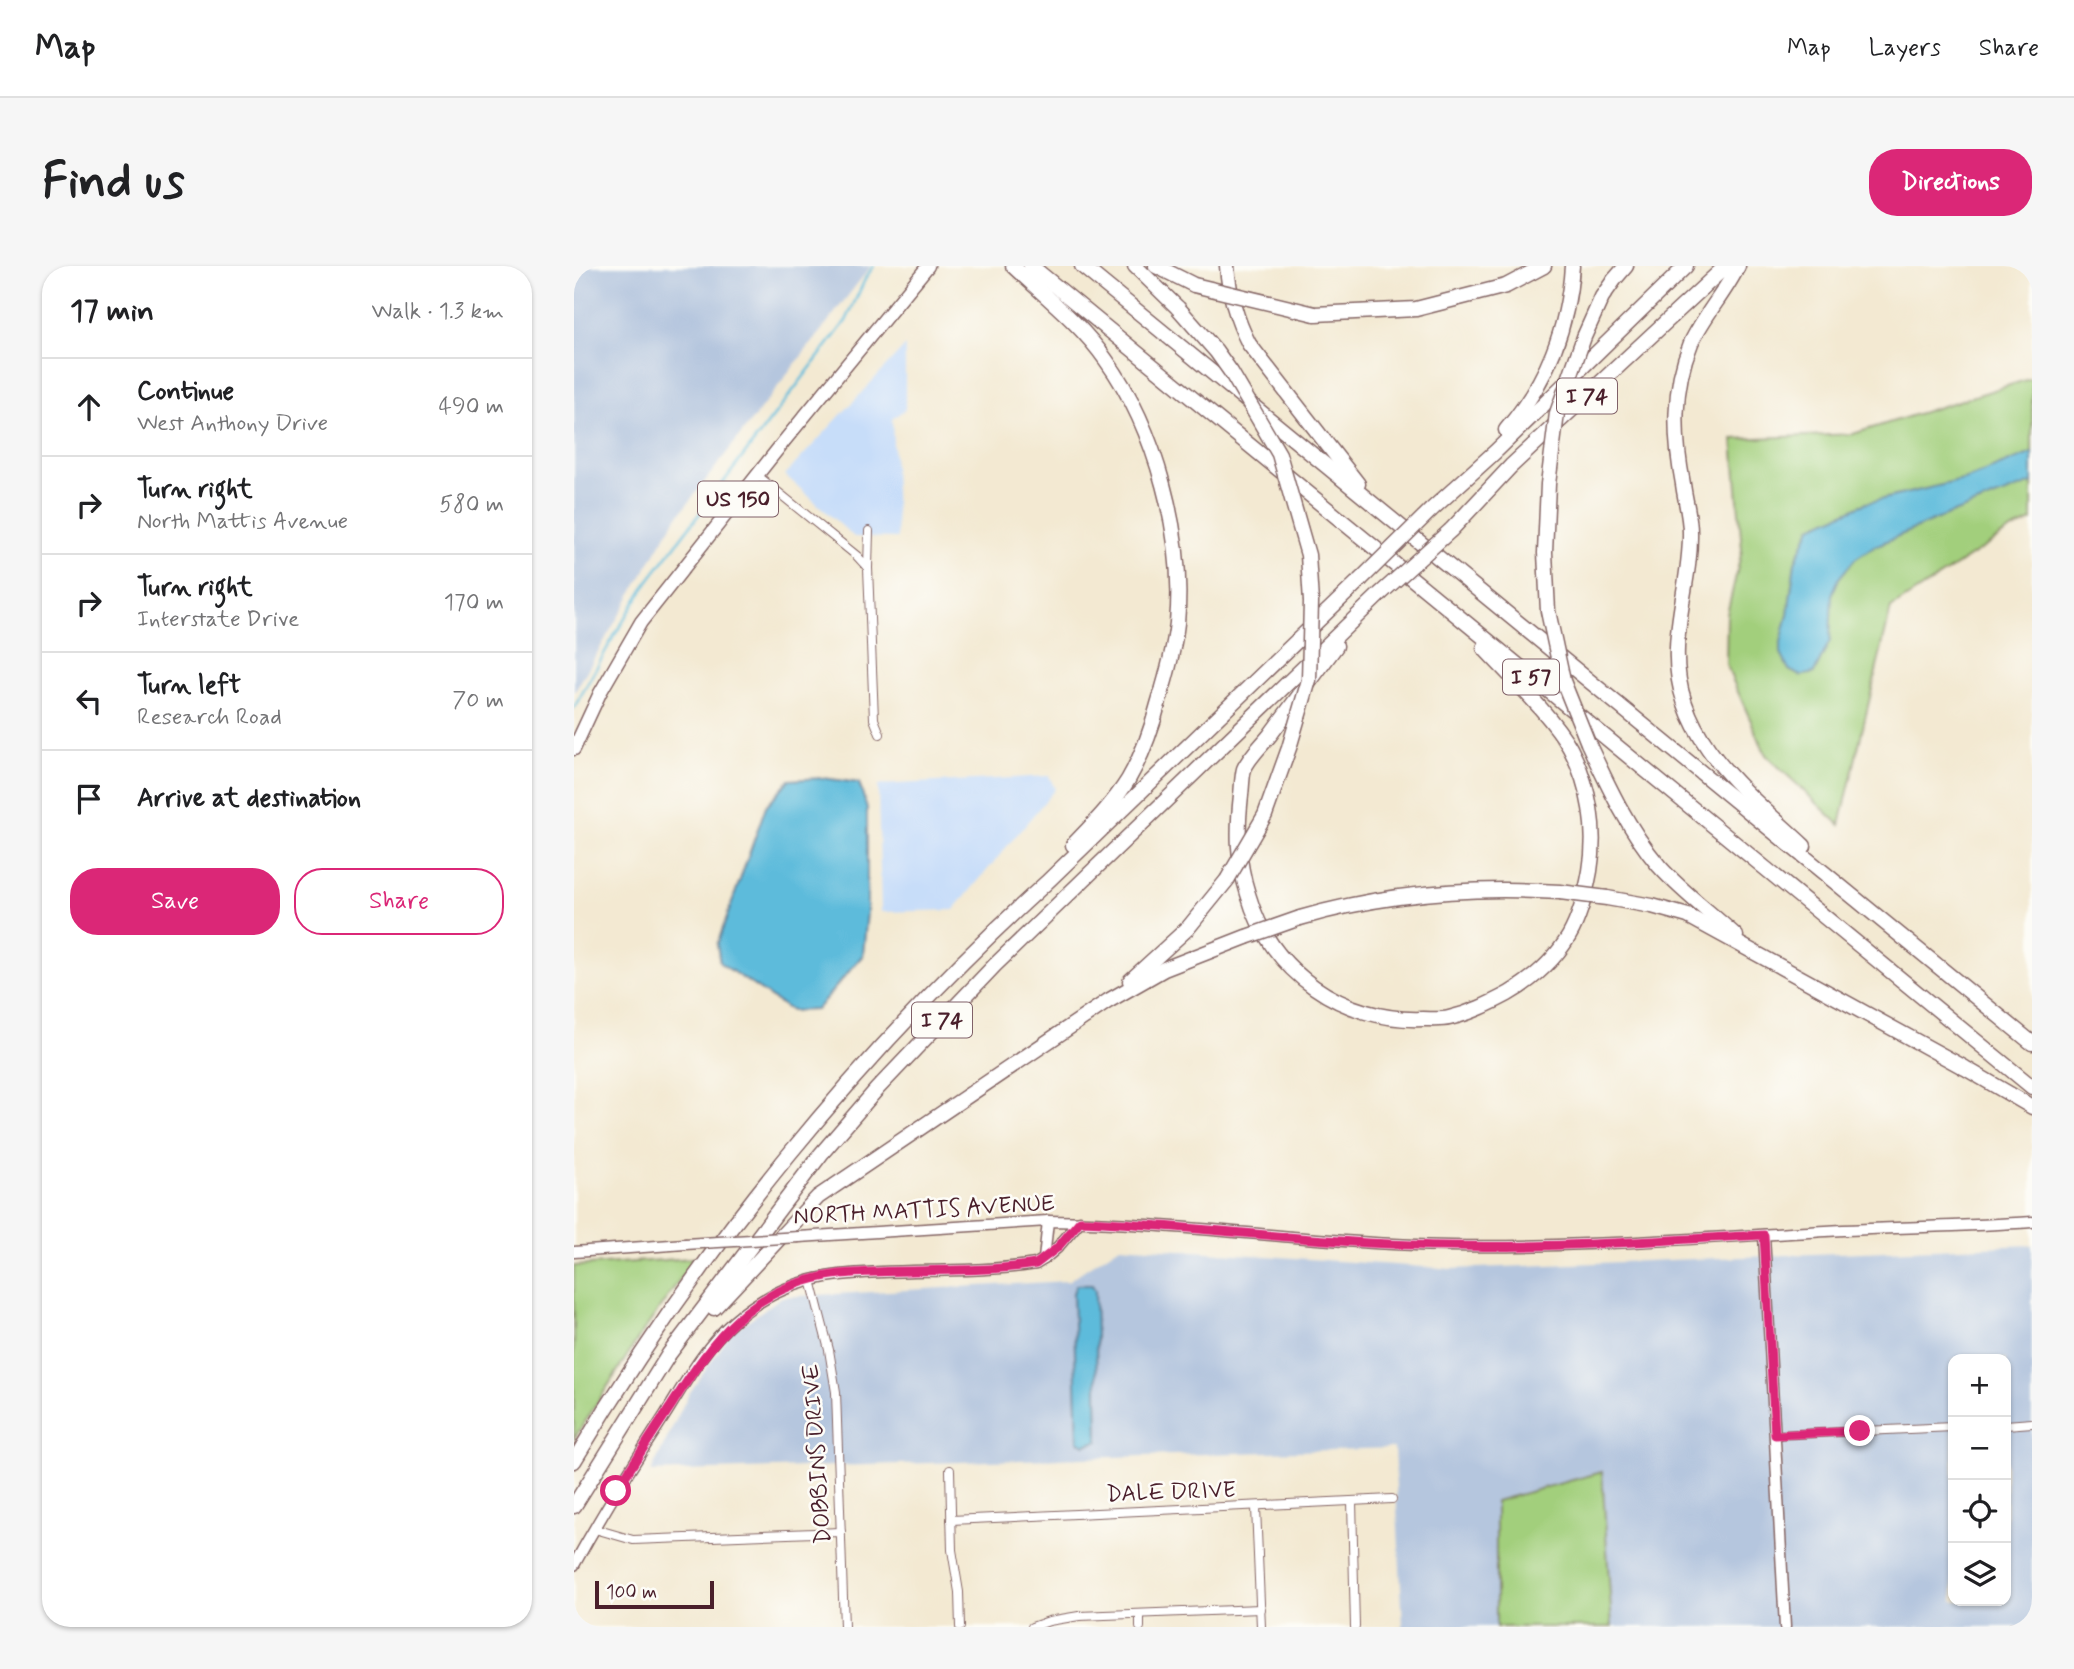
<!DOCTYPE html>
<meta charset="utf-8">
<style>
body{margin:0;font-family:Mynerve,sans-serif;background:#f6f6f6;color:#202124}
.controls{position:absolute;right:21px;bottom:21px;display:grid;overflow:hidden;border-radius:14px;box-shadow:0 2px 5px #0004}
.controls button{width:63px;height:63px;display:grid;place-items:center;padding:0;border:0;border-bottom:2px solid #e0e0e0;background:#fff;color:#202124;font:35px sans-serif}
.scale{position:absolute;left:21px;bottom:18px;width:119px;box-sizing:border-box;padding-left:7px;border:4px solid #4a1f2b;border-top:0;font-size:19px;line-height:24px;white-space:nowrap;color:#4a1f2b;-webkit-text-stroke:5px #fdfcf7;paint-order:stroke}
.stop{position:absolute;width:21px;height:21px;margin:-16px;border:5px solid #db2777;border-radius:50%;background:#fff}
.stop.end{background:#db2777;border-color:#fff;box-shadow:0 2px 7px #0008}
.list{margin:0;padding:0;list-style:none}
h2{display:flex;justify-content:space-between;align-items:center;height:91px;margin:0;padding:0 28px;font-size:30px}
h2 small{font-size:23px;font-weight:400;color:#757577}
.list li{display:grid;grid-template-columns:46px 1fr auto;gap:21px;align-items:center;box-sizing:border-box;height:98px;padding:0 28px;border-top:2px solid #e0e0e0}
.list b{display:block;font-size:26px;white-space:nowrap}
.list p{margin:0;font-size:23px;white-space:nowrap;color:#757577}
.list em{font-size:23px;font-style:normal;color:#757577}
.actions{display:flex;gap:14px;padding:21px 28px}
.actions a{flex:1;padding:16px 0;border:2px solid #db2777;border-radius:28px;text-align:center;font-size:24px;color:#db2777}
.actions .main{background:#db2777;color:#fff}
.icon{flex:none;width:38px;height:38px;fill:none;stroke:currentColor;stroke-width:2;stroke-linecap:round;stroke-linejoin:round}
.map{position:relative;flex:none;width:1458px;height:1361px;overflow:hidden;border-radius:28px}
header{display:flex;align-items:center;gap:42px;box-sizing:border-box;height:98px;padding:0 35px;background:#fff;border-bottom:2px solid #e0e0e0}
header strong{font-size:33px}
nav{display:flex;gap:38px;margin-inline-start:auto;font-size:24px}
.intro{display:flex;align-items:center;justify-content:space-between;box-sizing:border-box;height:168px;padding:0 42px}
h1{margin:0;font-size:49px}
.button{padding:18px 32px;border-radius:28px;background:#db2777;color:#fff;font-size:24px;font-weight:700}
main{display:flex;gap:42px;padding:0 42px}
aside{flex:1;background:#fff;border-radius:28px;box-shadow:0 2px 5px #0004}
.map>svg:first-child{display:block}
.built{fill:#c7ddf9}
.industrial{fill:#b5c6de;fill-rule:evenodd}
.green{fill:#a2cf7c;stroke:#767754;stroke-width:2}
.water{fill:#5dbbdb;stroke:#546d83;stroke-width:2}
.lines{fill:none;stroke-linecap:round;stroke-linejoin:round}
.stream{stroke:#5dbbdb;stroke-width:2.5}
.street-casing{stroke:#856665;stroke-width:10}
.secondary-casing{stroke:#856665;stroke-width:13}
.primary-casing{stroke:#856665;stroke-width:15}
.highway-casing{stroke:#856665;stroke-width:17}
.street{stroke:#fff;stroke-width:8}
.secondary{stroke:#fff;stroke-width:10}
.primary{stroke:#fff;stroke-width:12}
.highway{stroke:#fff;stroke-width:14}
.secondary-bridge-casing{stroke:#856665;stroke-width:13;stroke-linecap:butt}
.highway-bridge-casing{stroke:#856665;stroke-width:17;stroke-linecap:butt}
.secondary-bridge{stroke:#fff;stroke-width:10}
.highway-bridge{stroke:#fff;stroke-width:14}
.route{stroke:#db2777;stroke-width:9}
.labels{text-anchor:middle;stroke-width:5;stroke-linejoin:round;paint-order:stroke}
.shield{fill:#fdfcf7;stroke:#806168;stroke-width:2}
.shield-label{font-size:21px;font-weight:bold;fill:#4a1f2b}
.street-label{font-size:23px;fill:#4a1f2b;stroke:#fdfcf7}
</style>
<header>
<strong>Map</strong>
<nav><a>Map</a><a>Layers</a><a>Share</a></nav>
</header>
<div class="intro"><h1>Find us</h1><a class="button">Directions</a></div>
<main>
<aside>
<h2>17 min<small>Walk · 1.3 km</small></h2>
<ul class="list">
<li><svg class="icon" aria-label="ahead" viewBox="0 0 24 24"><path d="M12 20V5M6 11l6-6 6 6"/></svg><div><b>Continue</b><p>West Anthony Drive</p></div><em>490 m</em></li>
<li><svg class="icon" aria-label="right" viewBox="0 0 24 24"><path d="M7 20v-9h11M14 6l5 5-5 5"/></svg><div><b>Turn right</b><p>North Mattis Avenue</p></div><em>580 m</em></li>
<li><svg class="icon" aria-label="right" viewBox="0 0 24 24"><path d="M7 20v-9h11M14 6l5 5-5 5"/></svg><div><b>Turn right</b><p>Interstate Drive</p></div><em>170 m</em></li>
<li><svg class="icon" aria-label="left" viewBox="0 0 24 24"><path d="M17 20v-9H6M10 6l-5 5 5 5"/></svg><div><b>Turn left</b><p>Research Road</p></div><em>70 m</em></li>
<li><svg class="icon" aria-label="arrive" viewBox="0 0 24 24"><path d="M6 21V4h12l-3 4 3 4H6"/></svg><div><b>Arrive at destination</b></div></li>
</ul>
<div class="actions"><a class="main">Save</a><a>Share</a></div>
</aside>
<div class="map">
<svg width="1458" height="1361" viewBox="0 0 1458 1361">
<rect width="100%" height="100%" fill="#fdfcf7"/>
<filter id="ink" filterUnits="userSpaceOnUse"><feTurbulence type="fractalNoise" baseFrequency=".0143" numOctaves="2"/><feDisplacementMap in="SourceGraphic" scale="14" xChannelSelector="R" yChannelSelector="G"/><feConvolveMatrix kernelMatrix="1 2 1 2 8 2 1 2 1" color-interpolation-filters="sRGB"/></filter>
<filter id="wash" filterUnits="userSpaceOnUse"><feTurbulence type="fractalNoise" baseFrequency=".00686" numOctaves="4" result="noise"/><feDisplacementMap in="SourceGraphic" scale="28" xChannelSelector="R" yChannelSelector="G"/><feGaussianBlur stdDeviation="1.57" result="paint"/><feColorMatrix in="noise" values="0 0 0 0 0 0 0 0 0 0 0 0 0 0 0 0 0 1.4 0 .05"/><feComposite in="paint" operator="in"/></filter>
<g filter="url(#wash)">
<rect width="100%" height="100%" fill="#f3e9d2"/>
<g class="built">
<polygon points="331,80 331,143 318,153 323,272 280,271 211,209"/>
<polygon points="475,510 481,523 380,644 307,646 304,519"/>
</g>
<g class="industrial">
<polygon points="0,0 297,0 100,255 0,427"/>
<path d="M1458,979V1361H1038L1028,1206L922,1235V1361H829L820,1182L77,1206L114,1129L158,1066L208,1031L494,1015L546,980L878,1003ZM1379,1093H1432V1335H1379Z"/>
</g>
<g class="green">
<polygon points="1458,112 1458,255 1437,264 1317,342 1266,559 1192,489 1152,399 1153,348 1168,284 1159,173 1279,168"/>
<polygon points="121,992 62,1076 0,1173 0,1000"/>
<polygon points="1028,1206 1038,1361 922,1361 922,1235"/>
</g>
<g class="water">
<polygon points="1458,187 1458,217 1361,254 1299,281 1281,293 1265,312 1258,329 1256,375 1240,407 1226,410 1215,404 1207,388 1207,376 1214,348 1221,296 1237,261 1292,237 1393,213"/>
<polygon points="249,512 285,517 293,542 293,646 289,689 242,744 217,745 146,697 143,679 192,540 215,514"/>
<polygon points="502,1019 518,1019 521,1024 524,1175 511,1179 504,1175 499,1027"/>
</g>
<g class="lines">
<polyline class="stream" points="0,442 40,370 75,314 272,55 292,11 300,0"/>
</g>
</g>
<g filter="url(#ink)">
<g class="lines">
<g class="street-casing">
<g id="street">
<polyline points="184,210 283,290 294,302 300,453 306,468"/>
<polyline points="294,302 295,265"/>
<polyline points="237,1014 255,1084 262,1126 270,1361"/>
<polyline points="1432,1159 1458,1157"/>
<polyline points="1201,1169 1379,1161"/>
<polyline points="376,1204 378,1284 385,1326 386,1361"/>
<polyline points="778,1235 781,1361"/>
<polyline points="682,1241 687,1361"/>
<polyline points="377,1254 818,1233"/>
<polyline points="21,1263 59,1274 267,1266"/>
<polyline points="566,1348 566,1361"/>
<polyline points="458,1361 475,1355 505,1350 687,1343"/>
<polyline points="1439,1361 1458,1360"/>
</g>
</g>
<g class="secondary-casing">
<g id="secondary">
<polyline points="1190,969 1211,1361"/>
<path d="M225,971L474,955C609,956 741,978 876,980C1001,982 1127,972 1252,965C1320,961 1389,961 1458,956"/>
<polyline points="0,986 111,978"/>
<polyline points="470,993 483,982 506,955"/>
<path d="M0,1299C28,1248 59,1198 91,1149C111,1117 131,1080 160,1055C189,1029 227,1013 266,1009C331,1002 398,1008 462,998L470,993L474,955"/>
</g>
</g>
<g class="primary-casing">
<polyline id="primary" points="0,483 26,427 67,356 211,174 354,0"/>
</g>
<g class="highway-casing">
<g id="highway">
<path d="M439,0C471,30 507,58 532,94C582,163 611,272 603,357C600,383 593,409 585,435C578,462 568,490 554,514C539,538 519,558 499,579"/>
<polyline points="457,0 1458,821"/>
<polyline points="508,0 1458,777"/>
<polyline points="561,0 604,42"/>
<polyline points="582,0 620,19"/>
<path d="M653,0C655,28 662,53 675,78L784,218"/>
<path d="M1164,0C1151,27 1130,49 1117,77C1098,123 1100,171 1109,218C1111,234 1116,250 1116,266C1117,305 1104,343 1103,382C1099,472 1171,525 1230,580"/>
<polyline points="1040,14 1052,0"/>
<polyline points="741,48 842,43 932,20 970,0"/>
<path d="M932,164C973,116 994,63 998,0"/>
<polyline points="857,244 921,186 1112,0"/>
<polyline points="877,264 937,200 1152,0"/>
<path d="M762,380C740,410 718,439 696,469C688,479 675,491 670,503C668,510 668,521 667,529C663,565 663,594 674,628C696,706 769,756 849,753C858,753 867,754 875,752C897,747 915,738 934,728C958,714 980,695 995,670C1006,651 1012,627 1016,605C1023,564 1016,520 996,482C979,451 936,410 910,382"/>
<path d="M1014,477C1034,520 1054,563 1085,600C1107,625 1137,647 1162,670"/>
<polyline points="1033,632 1078,640 1114,650 1391,802 1458,841"/>
<path d="M726,652C812,627 897,620 986,626"/>
<polyline points="556,715 614,662 653,614"/>
<polyline points="140,1042 244,931 534,735 590,703 672,671"/>
<path d="M0,1195C127,982 288,784 472,617L786,314"/>
<polyline points="0,1240 95,1088 247,888 303,823 421,699 806,328"/>
</g>
</g>
<use href="#street" class="street"/>
<use href="#secondary" class="secondary"/>
<use href="#primary" class="primary"/>
<use href="#highway" class="highway"/>
<g class="secondary-bridge-casing">
<polyline id="secondary-bridge" points="111,978 225,971"/>
</g>
<g class="highway-bridge-casing">
<g id="highway-bridge">
<polyline points="620,19 741,48"/>
<polyline points="604,42 642,85 657,106 705,188 734,289 737,336 735,414 715,482 691,549 653,614"/>
<polyline points="786,314 857,244"/>
<polyline points="806,328 877,264"/>
<polyline points="1014,477 989,415 974,345 971,287 974,218 983,147 1010,71 1028,31 1040,14"/>
<polyline points="986,626 1033,632"/>
<polyline points="672,671 726,652"/>
</g>
</g>
<use href="#secondary-bridge" class="secondary-bridge"/>
<use href="#highway-bridge" class="highway-bridge"/>
</g>
</g>
<g class="lines" filter="url(#ink)">
<path class="route" d="M42,1225C60,1197 78,1168 97,1140C140,1072 178,1018 266,1008C331,1002 398,1008 462,998L483,982L506,955C618,959 728,976 840,979C956,984 1074,975 1190,969L1201,1169L1286,1165"/>
</g>
<g class="labels">
<g class="shield">
<rect x="983" y="112.5" width="60" height="35" rx="5"/>
<rect x="124" y="215.5" width="80" height="35" rx="5"/>
<rect x="929" y="393.5" width="56" height="35" rx="5"/>
<rect x="338" y="736.5" width="60" height="35" rx="5"/>
</g>
<g class="shield-label">
<text x="1013" y="137">I 74</text>
<text x="164" y="240">US 150</text>
<text x="957" y="418">I 57</text>
<text x="368" y="761">I 74</text>
</g>
<g class="street-label">
<text transform="translate(350 943) rotate(-3)" y="8">NORTH MATTIS AVENUE</text>
<text transform="translate(242 1188) rotate(-94)" y="8">DOBBINS DRIVE</text>
<text transform="translate(597 1225) rotate(-2)" y="8">DALE DRIVE</text>
</g>
</g>
</svg>
<div class="controls">
<button>+</button>
<button>−</button>
<button><svg class="icon" aria-label="locate" viewBox="0 0 24 24"><circle cx="12" cy="12" r="6"/><path d="M12 2v4M12 18v4M2 12h4M18 12h4"/></svg></button>
<button><svg class="icon" aria-label="layers" viewBox="0 0 24 24"><path d="M12 4l9 5-9 5-9-5zM3 14l9 5 9-5"/></svg></button>
</div>
<div class="scale">100 m</div>
<div class="stop" style="left:42px;top:1225px"></div>
<div class="stop end" style="left:1286px;top:1165px"></div>
</div>
</main>
